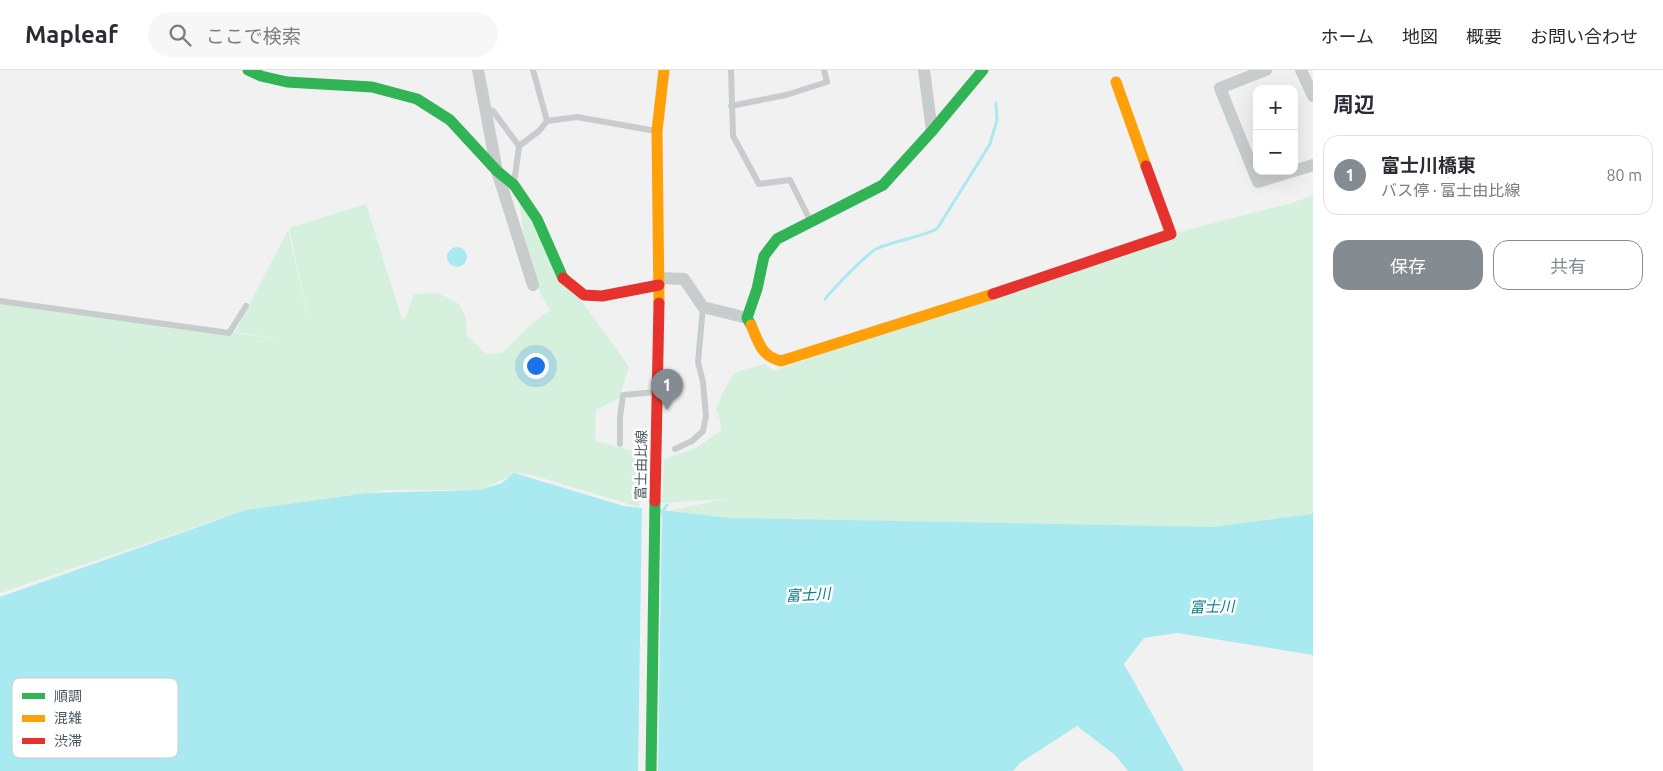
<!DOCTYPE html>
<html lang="ja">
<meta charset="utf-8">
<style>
body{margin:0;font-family:Ubuntu,"Noto Sans JP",sans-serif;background:#f7f7f7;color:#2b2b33}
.controls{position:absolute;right:15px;top:15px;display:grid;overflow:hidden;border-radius:10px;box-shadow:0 5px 20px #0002}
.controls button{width:45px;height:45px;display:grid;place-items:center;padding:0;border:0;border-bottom:1px solid #e1e1e2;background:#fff;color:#2b2b33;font:25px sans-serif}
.you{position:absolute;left:535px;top:295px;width:18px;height:18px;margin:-12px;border:4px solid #fff;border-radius:50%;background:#1a73e8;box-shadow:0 0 0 8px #1a73e833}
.badge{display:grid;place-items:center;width:32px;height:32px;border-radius:50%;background:#848c92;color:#fff;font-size:16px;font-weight:700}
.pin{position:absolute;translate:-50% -41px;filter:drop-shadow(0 1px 2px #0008)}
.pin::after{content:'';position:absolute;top:26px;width:18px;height:15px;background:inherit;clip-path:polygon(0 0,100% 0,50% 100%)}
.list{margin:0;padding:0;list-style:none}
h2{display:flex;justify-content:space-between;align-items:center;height:65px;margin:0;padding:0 20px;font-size:21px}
h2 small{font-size:16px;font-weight:400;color:#7c7c81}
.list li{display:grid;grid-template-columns:32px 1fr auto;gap:15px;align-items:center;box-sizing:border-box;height:80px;margin:0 10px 10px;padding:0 10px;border:1px solid #e1e1e2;border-radius:15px}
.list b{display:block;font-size:19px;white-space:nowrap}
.list p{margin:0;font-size:16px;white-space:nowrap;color:#7c7c81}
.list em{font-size:16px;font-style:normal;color:#7c7c81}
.actions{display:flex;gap:10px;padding:15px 20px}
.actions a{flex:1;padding:11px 0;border:1px solid #848c92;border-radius:15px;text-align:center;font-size:18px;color:#848c92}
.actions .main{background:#848c92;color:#fff}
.icon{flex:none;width:28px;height:28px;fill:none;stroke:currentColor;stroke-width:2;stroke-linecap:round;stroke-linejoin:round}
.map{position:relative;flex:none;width:1313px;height:701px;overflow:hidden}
header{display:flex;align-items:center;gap:30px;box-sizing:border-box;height:70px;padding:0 25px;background:#fff;border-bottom:1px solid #e1e1e2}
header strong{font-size:24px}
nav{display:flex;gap:28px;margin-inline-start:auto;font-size:18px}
.search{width:350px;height:45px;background:#f7f7f7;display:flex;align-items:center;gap:12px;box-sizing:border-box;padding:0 18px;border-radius:28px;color:#7c7c81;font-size:19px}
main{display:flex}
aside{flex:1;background:#fff}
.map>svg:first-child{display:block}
.green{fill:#d5f1dd}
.water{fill:#a9e9f0}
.pier{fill:#f2f1f1}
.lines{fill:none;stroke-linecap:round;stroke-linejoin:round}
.stream{stroke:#a9e9f0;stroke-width:3}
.lane{stroke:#c9cccd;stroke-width:6}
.street{stroke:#c9cccd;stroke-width:12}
.fast{stroke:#30b455;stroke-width:11}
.slow{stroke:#ff9f0a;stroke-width:11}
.jam{stroke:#e5322d;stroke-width:11}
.labels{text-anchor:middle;stroke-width:5;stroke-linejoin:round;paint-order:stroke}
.street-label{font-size:14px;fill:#48565f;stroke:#fff}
.water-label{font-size:15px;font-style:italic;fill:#0a7e89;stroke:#fff}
.key{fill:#fff;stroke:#c8cccf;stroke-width:1}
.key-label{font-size:14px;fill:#48565f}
</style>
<header>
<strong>Mapleaf</strong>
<div class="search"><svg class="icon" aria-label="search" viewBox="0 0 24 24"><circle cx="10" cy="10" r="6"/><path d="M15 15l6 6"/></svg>ここで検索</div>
<nav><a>ホーム</a><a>地図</a><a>概要</a><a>お問い合わせ</a></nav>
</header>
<main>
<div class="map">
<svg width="1313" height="701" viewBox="0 0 1313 701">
<rect width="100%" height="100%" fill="#f2f1f1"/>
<g class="green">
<polygon points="1313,125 1313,451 925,476 667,441 726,429 662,433 664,389 696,378 721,360 720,350 716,339 722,324 734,303 764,294 774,301 977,229 1171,164 1295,132"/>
<polygon points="519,130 579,227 629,297 619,328 596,340 595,371 641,383 642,409 639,437 535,406 517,403 480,420 385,420 222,448 0,523 0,231 285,270 235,262 288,160 312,265 289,158 366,134 402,249 405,249 414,224 438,223 459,234 466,248 467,266 487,285 502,283 529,256 550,240 529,203"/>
</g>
<g class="water">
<circle cx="457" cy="187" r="10"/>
<polygon points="514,403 624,436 730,448 1213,457 1313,444 1313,585 1177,563 1144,568 1124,594 1184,701 1128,701 1115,685 1077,656 1020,693 1013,701 0,701 0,527 246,440 367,423 480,420 502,413"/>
</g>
<polygon class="pier" points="642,435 662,438 658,701 638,701"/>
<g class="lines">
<g class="stream">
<path d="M825,229C834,218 867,183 878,178C897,170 918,168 937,159L990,74L997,50L996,33"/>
<polyline points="662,442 667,435"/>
</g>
<g class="lane">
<polyline points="533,0 547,51 577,47 656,61"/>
<polyline points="731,0 733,66 759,114 790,110 810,150"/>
<polyline points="731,36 786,25 827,12 824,0"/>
<polyline points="486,39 493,41 519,76"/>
<polyline points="514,114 519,76 539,61 547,51"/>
<polyline points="0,231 229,263 246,236"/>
<polyline points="620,374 620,347 623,325 656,322"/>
<polyline points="675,379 692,371 703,361 706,346 703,312 698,292 703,237"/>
</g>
<g class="street">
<polyline points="478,0 497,101 533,215"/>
<polyline points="924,0 932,61"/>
<polyline points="1266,0 1220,18 1258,112 1293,101"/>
<polyline points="1301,0 1313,26"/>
<polyline points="1294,101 1313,95"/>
<polyline points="659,208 684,209 703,237 747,248"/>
</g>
<g class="fast">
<polyline points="248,0 261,6 287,12 372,17 417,29 450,50 497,101 514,115 537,149 563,208"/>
<polyline points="751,255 747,248 757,219 764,186 777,169 883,115 932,61 983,0"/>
<polyline points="651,701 655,431"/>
</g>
<g class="slow">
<polyline points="1116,12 1146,96"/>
<polyline points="659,233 657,61 664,0"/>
<path d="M751,255C759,273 761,286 781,291L993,224"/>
</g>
<g class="jam">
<polyline points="563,208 584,225 602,226 659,215"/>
<polyline points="993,224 1171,164 1146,96"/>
<polyline points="655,431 659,233"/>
</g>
</g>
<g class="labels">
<g class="street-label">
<text transform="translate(641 395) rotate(-89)" y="5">富士由比線</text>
</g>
<g class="water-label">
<text transform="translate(808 525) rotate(-3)" y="5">富士川</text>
<text transform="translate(1212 537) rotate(-1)" y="5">富士川</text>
</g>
</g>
<rect x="12" y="608" width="166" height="80" rx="8" class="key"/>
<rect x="22" y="623" width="23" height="6" fill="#30b455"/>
<rect x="22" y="645" width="23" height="7" fill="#ff9f0a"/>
<rect x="22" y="668" width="23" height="6" fill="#e5322d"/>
<g class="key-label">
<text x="54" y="631">順調</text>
<text x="54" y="653">混雑</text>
<text x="54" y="676">渋滞</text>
</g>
</svg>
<div class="controls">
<button>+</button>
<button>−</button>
</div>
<div class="you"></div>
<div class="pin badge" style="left:667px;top:340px">1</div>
</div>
<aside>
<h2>周辺<small></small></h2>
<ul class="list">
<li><span class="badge">1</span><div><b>富士川橋東</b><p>バス停 · 富士由比線</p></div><em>80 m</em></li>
</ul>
<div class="actions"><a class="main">保存</a><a>共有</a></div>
</aside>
</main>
